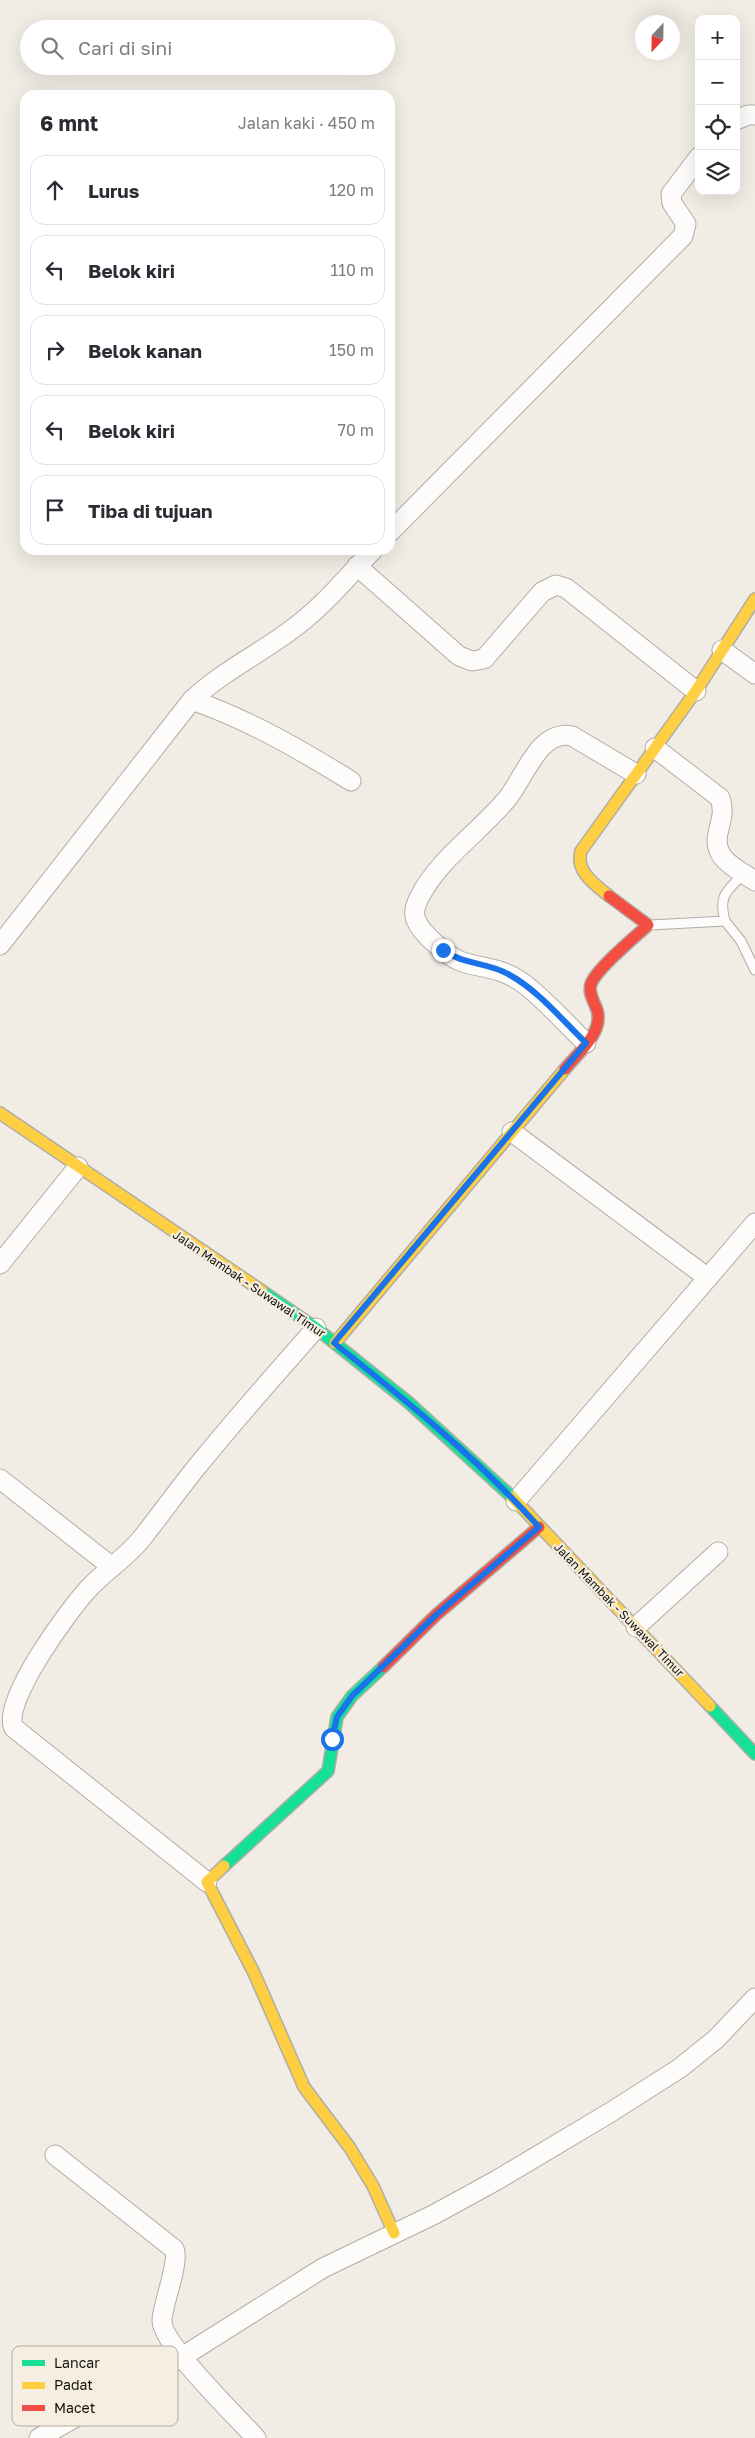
<!DOCTYPE html>
<html lang="id">
<meta charset="utf-8">
<style>
body{margin:0;font-family:"Golos Text",sans-serif;background:#f2f2f3;color:#2b2b33}
.controls{position:absolute;right:15px;top:15px;display:grid;overflow:hidden;border-radius:10px;box-shadow:0 5px 20px #0002}
.controls button{width:45px;height:45px;display:grid;place-items:center;padding:0;border:0;border-bottom:1px solid #e1e1e2;background:#fff;color:#2b2b33;font:25px sans-serif}
.compass{position:absolute;left:635px;top:15px;width:45px;height:45px;border-radius:50%;background:#fff;box-shadow:0 5px 20px #0002;rotate:202deg}
.stop{position:absolute;width:15px;height:15px;margin:-11px;border:4px solid #1a73e8;border-radius:50%;background:#fff}
.stop.end{background:#1a73e8;border-color:#fff;box-shadow:0 1px 5px #0008}
.list{margin:0;padding:0;list-style:none}
h2{display:flex;justify-content:space-between;align-items:center;height:65px;margin:0;padding:0 20px;font-size:21px}
h2 small{font-size:16px;font-weight:400;color:#7c7c81}
.list li{display:grid;grid-template-columns:32px 1fr auto;gap:15px;align-items:center;box-sizing:border-box;height:70px;margin:0 10px 10px;padding:0 10px;border:1px solid #e1e1e2;border-radius:15px}
.list b{display:block;font-size:19px;white-space:nowrap}
.list em{font-size:16px;font-style:normal;color:#7c7c81}
.icon{flex:none;width:28px;height:28px;fill:none;stroke:currentColor;stroke-width:2;stroke-linecap:round;stroke-linejoin:round}
.map{position:relative;flex:none;width:755px;height:2438px;overflow:hidden}
.search{position:absolute;background:#fff;box-shadow:0 5px 20px #0002;left:20px;top:20px;width:375px;height:55px;display:flex;align-items:center;gap:12px;box-sizing:border-box;padding:0 18px;border-radius:28px;color:#7c7c81;font-size:19px}
.panel{position:absolute;background:#fff;box-shadow:0 5px 20px #0002;left:20px;top:90px;width:375px;height:465px;border-radius:15px}
.map>svg:first-child{display:block}
.lines{fill:none;stroke-linecap:round;stroke-linejoin:round}
.lane-casing{stroke:#b0ada7;stroke-width:11}
.street-casing{stroke:#b0ada7;stroke-width:21}
.fast-casing{stroke:#b0ada7;stroke-width:14}
.slow-casing{stroke:#b0ada7;stroke-width:14}
.jam-casing{stroke:#b0ada7;stroke-width:14}
.lane{stroke:#fdfcfb;stroke-width:9}
.street{stroke:#fdfcfb;stroke-width:19}
.fast{stroke:#16e098;stroke-width:11}
.slow{stroke:#ffcf43;stroke-width:11}
.jam{stroke:#f24e42;stroke-width:11}
.route{stroke:#1a73e8;stroke-width:6}
.labels{text-anchor:middle;stroke-width:4.5;stroke-linejoin:round;paint-order:stroke}
.street-label{font-size:12px;fill:#14120d;stroke:#f6eee0}
.key{fill:#f6eee0;stroke:#b2aca1;stroke-width:1}
.key-label{font-size:14px;fill:#14120d}
</style>
<div class="map">
<svg width="755" height="2438" viewBox="0 0 755 2438">
<rect width="100%" height="100%" fill="#f1ede5"/>
<g class="lines">
<g class="lane-casing">
<g id="lane">
<polyline points="725,921 741,941 755,970"/>
<path d="M651,925L725,921C718,895 727,891 744,873"/>
</g>
</g>
<g class="street-casing">
<g id="street">
<polyline points="736,120 748,115 755,115"/>
<polyline points="390,532 683,236 686,224 672,203 671,194 699,157"/>
<polyline points="357,566 459,656 472,661 484,659 542,592 556,585 566,588 696,691"/>
<polyline points="722,650 755,674"/>
<path d="M192,700C249,720 299,749 351,781"/>
<path d="M655,748L720,798C724,810 722,817 719,829C710,858 734,867 755,881"/>
<path d="M0,945L192,700C223,671 258,655 291,630C322,608 347,577 373,550"/>
<path d="M586,1043C568,1026 540,994 520,981C497,966 482,969 460,961C447,956 421,933 416,920C413,913 416,904 419,898C439,858 479,833 507,799C525,777 539,729 572,736L636,774"/>
<polyline points="512,1132 708,1278"/>
<polyline points="0,1264 78,1167"/>
<polyline points="0,1479 112,1567"/>
<polyline points="516,1501 755,1223"/>
<polyline points="636,1627 718,1552"/>
<path d="M207,1882L14,1728C0,1703 70,1608 90,1587C106,1570 127,1557 142,1538C162,1513 180,1487 200,1463C237,1417 277,1373 316,1328"/>
<path d="M55,2155L174,2249C180,2261 163,2303 162,2320C161,2344 237,2417 256,2438"/>
<polyline points="39,2438 182,2357 323,2268 435,2214 497,2180 611,2112 680,2068 716,2039 755,1998"/>
</g>
</g>
<g class="fast-casing">
<g id="fast">
<polyline points="262,1291 316,1328 408,1402 512,1497"/>
<polyline points="710,1706 755,1754"/>
<polyline points="224,1866 328,1771 337,1717 352,1696 383,1667"/>
</g>
</g>
<g class="slow-casing">
<g id="slow">
<path d="M609,896C594,884 575,871 581,851L696,691L755,599"/>
<polyline points="0,1113 262,1291"/>
<polyline points="335,1343 565,1069"/>
<polyline points="512,1497 710,1706"/>
<polyline points="224,1866 207,1882 254,1973 304,2087 350,2148 373,2186 394,2233"/>
</g>
</g>
<g class="jam-casing">
<g id="jam">
<path d="M565,1069C578,1053 604,1032 597,1010C594,1001 588,993 591,984C596,969 635,937 648,925L609,896"/>
<polyline points="383,1667 436,1615 539,1527"/>
</g>
</g>
<use href="#lane" class="lane"/>
<use href="#street" class="street"/>
<use href="#fast" class="fast"/>
<use href="#slow" class="slow"/>
<use href="#jam" class="jam"/>
</g>
<g class="lines">
<path class="route" d="M332,1739L337,1717L352,1696L436,1615L539,1527C478,1459 406,1400 334,1343L586,1043C562,1020 538,990 508,974C487,962 463,965 443,950"/>
</g>
<g class="labels">
<g class="street-label">
<text transform="translate(249 1284) rotate(34)" y="4">Jalan Mambak - Suwawal Timur</text>
<text transform="translate(619 1610) rotate(46)" y="4">Jalan Mambak - Suwawal Timur</text>
</g>
</g>
<rect x="12" y="2346" width="166" height="80" rx="8" class="key"/>
<rect x="22" y="2360" width="23" height="6" fill="#16e098"/>
<rect x="22" y="2382" width="23" height="7" fill="#ffcf43"/>
<rect x="22" y="2405" width="23" height="6" fill="#f24e42"/>
<g class="key-label">
<text x="54" y="2368">Lancar</text>
<text x="54" y="2390">Padat</text>
<text x="54" y="2413">Macet</text>
</g>
</svg>
<div class="controls">
<button>+</button>
<button>−</button>
<button><svg class="icon" aria-label="locate" viewBox="0 0 24 24"><circle cx="12" cy="12" r="6"/><path d="M12 2v4M12 18v4M2 12h4M18 12h4"/></svg></button>
<button><svg class="icon" aria-label="layers" viewBox="0 0 24 24"><path d="M12 4l9 5-9 5-9-5zM3 14l9 5 9-5"/></svg></button>
</div>
<svg class="compass" viewBox="-18 -18 36 36"><path d="M0-13l5 13h-10z" fill="#e53935"/><path d="M0 13l5-13h-10z" fill="#7c7c81"/></svg>
<div class="stop" style="left:332px;top:1739px"></div>
<div class="stop end" style="left:443px;top:950px"></div>
<div class="search"><svg class="icon" aria-label="search" viewBox="0 0 24 24"><circle cx="10" cy="10" r="6"/><path d="M15 15l6 6"/></svg>Cari di sini</div>
<section class="panel">
<h2>6 mnt<small>Jalan kaki · 450 m</small></h2>
<ul class="list">
<li><svg class="icon" aria-label="ahead" viewBox="0 0 24 24"><path d="M12 20V5M6 11l6-6 6 6"/></svg><div><b>Lurus</b></div><em>120 m</em></li>
<li><svg class="icon" aria-label="left" viewBox="0 0 24 24"><path d="M17 20v-9H6M10 6l-5 5 5 5"/></svg><div><b>Belok kiri</b></div><em>110 m</em></li>
<li><svg class="icon" aria-label="right" viewBox="0 0 24 24"><path d="M7 20v-9h11M14 6l5 5-5 5"/></svg><div><b>Belok kanan</b></div><em>150 m</em></li>
<li><svg class="icon" aria-label="left" viewBox="0 0 24 24"><path d="M17 20v-9H6M10 6l-5 5 5 5"/></svg><div><b>Belok kiri</b></div><em>70 m</em></li>
<li><svg class="icon" aria-label="arrive" viewBox="0 0 24 24"><path d="M6 21V4h12l-3 4 3 4H6"/></svg><div><b>Tiba di tujuan</b></div></li>
</ul>
</section>
</div>
